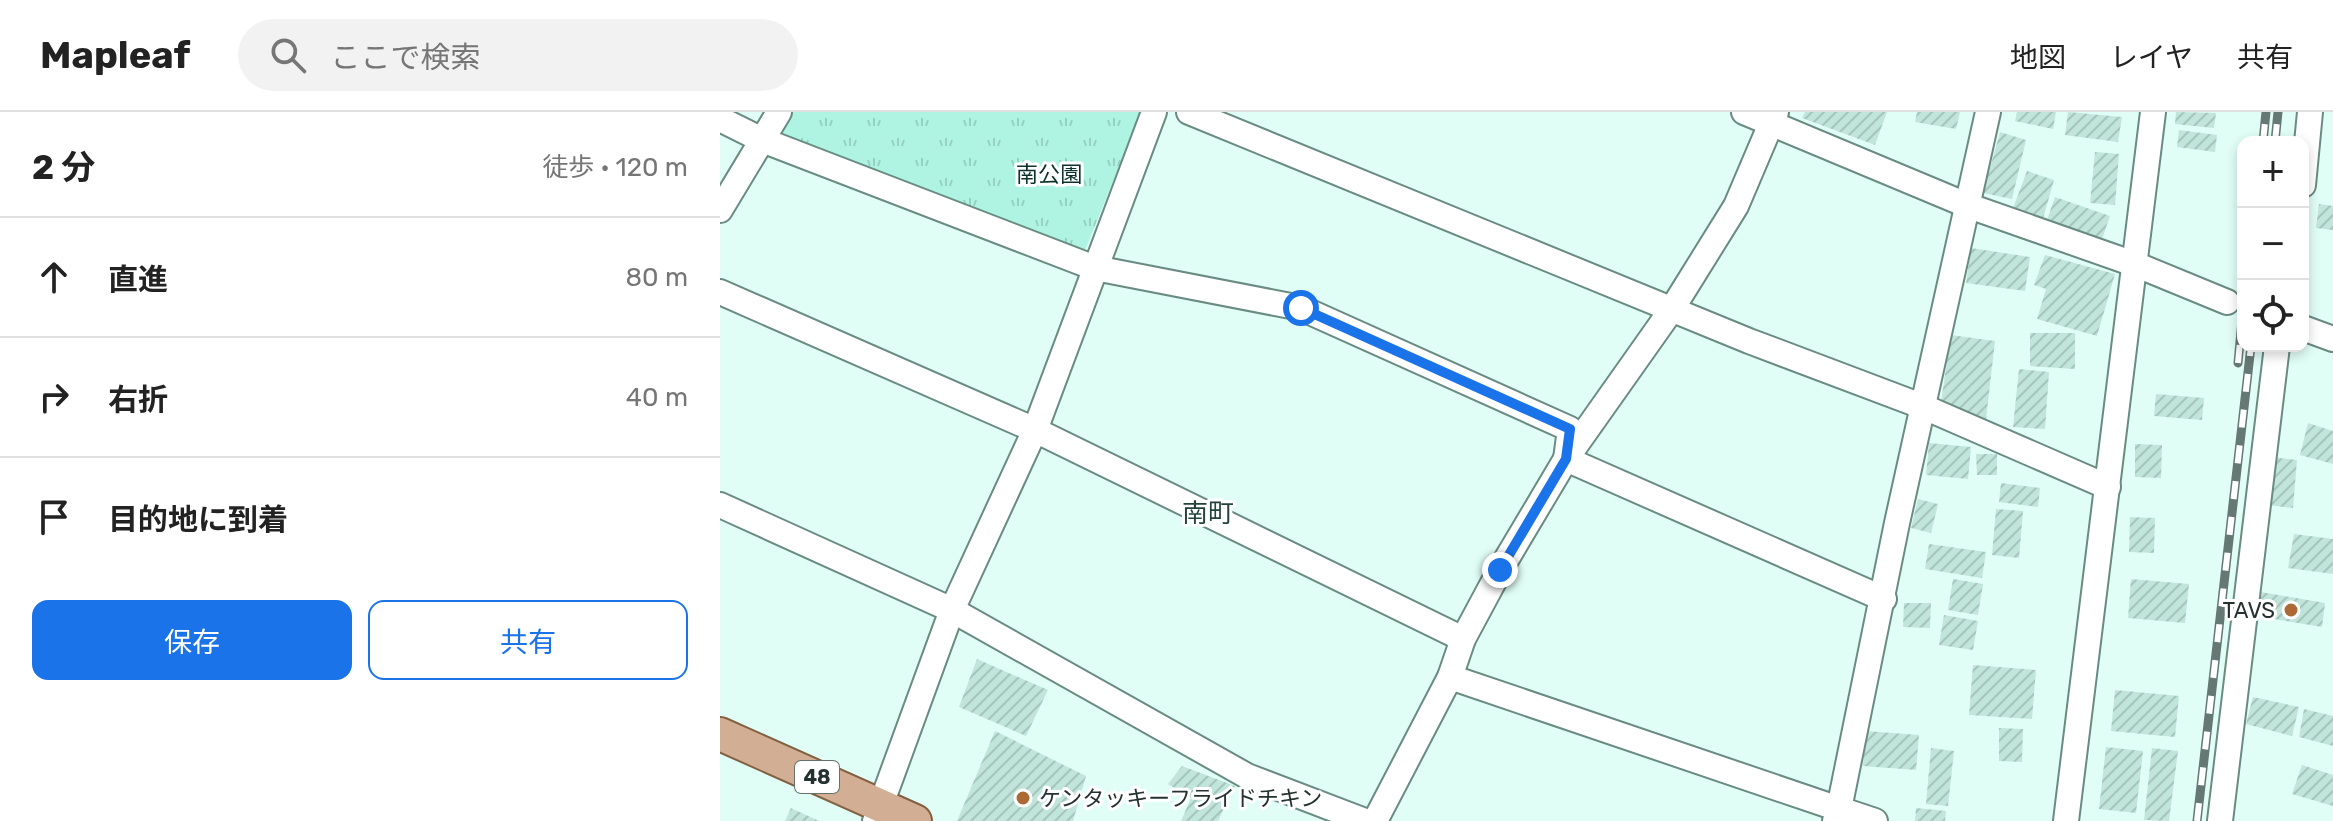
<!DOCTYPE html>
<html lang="ja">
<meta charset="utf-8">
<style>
body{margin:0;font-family:Rubik,"Noto Sans JP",sans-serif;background:#f2f2f2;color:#222}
.controls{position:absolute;right:24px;top:24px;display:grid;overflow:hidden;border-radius:16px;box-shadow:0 4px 12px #0003}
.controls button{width:72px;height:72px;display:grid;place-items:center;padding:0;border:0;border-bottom:2px solid #e0e0e0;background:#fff;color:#222;font:40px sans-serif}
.stop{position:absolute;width:24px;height:24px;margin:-18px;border:6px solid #1a73e8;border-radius:50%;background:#fff}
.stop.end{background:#1a73e8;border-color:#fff;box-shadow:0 2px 8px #0008}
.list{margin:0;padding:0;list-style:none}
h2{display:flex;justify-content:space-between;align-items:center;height:104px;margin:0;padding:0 32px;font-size:34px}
h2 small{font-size:26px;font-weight:400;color:#767676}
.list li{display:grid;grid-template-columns:52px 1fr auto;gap:24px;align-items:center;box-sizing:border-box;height:120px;padding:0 32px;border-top:2px solid #e0e0e0}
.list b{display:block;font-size:30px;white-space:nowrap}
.list em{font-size:26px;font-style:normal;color:#767676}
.actions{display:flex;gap:16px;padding:24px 32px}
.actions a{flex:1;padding:18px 0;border:2px solid #1a73e8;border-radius:16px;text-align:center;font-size:28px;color:#1a73e8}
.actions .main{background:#1a73e8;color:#fff}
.icon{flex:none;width:44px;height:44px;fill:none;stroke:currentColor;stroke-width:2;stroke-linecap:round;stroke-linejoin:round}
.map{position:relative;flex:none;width:1613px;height:709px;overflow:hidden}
header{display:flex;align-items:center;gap:48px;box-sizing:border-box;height:112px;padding:0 40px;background:#fff;border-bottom:2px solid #e0e0e0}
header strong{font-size:38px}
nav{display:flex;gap:44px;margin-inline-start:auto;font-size:28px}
.search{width:560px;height:72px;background:#f2f2f2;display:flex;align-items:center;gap:20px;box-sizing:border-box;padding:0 28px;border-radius:44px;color:#767676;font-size:30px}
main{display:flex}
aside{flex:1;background:#fff}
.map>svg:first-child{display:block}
.grass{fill:url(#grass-tufts)}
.building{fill:url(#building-hatch)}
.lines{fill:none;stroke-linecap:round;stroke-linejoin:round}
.minor-casing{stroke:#698b82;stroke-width:28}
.major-casing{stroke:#826042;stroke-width:36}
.minor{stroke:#fff;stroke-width:24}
.major{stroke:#d2af94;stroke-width:32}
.rail-casing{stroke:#657873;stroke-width:9}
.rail{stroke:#fff;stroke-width:6;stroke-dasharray:18;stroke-linecap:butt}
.route{stroke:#1a73e8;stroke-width:10}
.poi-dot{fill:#ab6935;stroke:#fff;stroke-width:3}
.labels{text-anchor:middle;stroke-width:6;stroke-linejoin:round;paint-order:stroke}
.shield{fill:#fff;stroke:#66706d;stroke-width:2}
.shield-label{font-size:20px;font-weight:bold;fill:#24322f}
.park-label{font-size:22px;fill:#0b322a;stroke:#fff}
.poi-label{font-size:22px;fill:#24322f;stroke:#fff;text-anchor:end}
.quarter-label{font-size:26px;fill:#23423b;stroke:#fff}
</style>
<header>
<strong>Mapleaf</strong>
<div class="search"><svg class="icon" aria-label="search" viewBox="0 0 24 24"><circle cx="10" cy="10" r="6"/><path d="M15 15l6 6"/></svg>ここで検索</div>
<nav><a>地図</a><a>レイヤ</a><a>共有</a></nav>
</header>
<main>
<aside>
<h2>2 分<small>徒歩 · 120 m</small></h2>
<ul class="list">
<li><svg class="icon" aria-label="ahead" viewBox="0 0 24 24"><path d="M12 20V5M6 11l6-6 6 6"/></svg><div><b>直進</b></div><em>80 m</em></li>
<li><svg class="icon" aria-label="right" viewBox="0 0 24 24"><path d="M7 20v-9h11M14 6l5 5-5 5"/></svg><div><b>右折</b></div><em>40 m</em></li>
<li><svg class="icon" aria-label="arrive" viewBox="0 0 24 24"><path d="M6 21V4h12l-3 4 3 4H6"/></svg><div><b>目的地に到着</b></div></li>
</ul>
<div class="actions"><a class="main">保存</a><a>共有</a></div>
</aside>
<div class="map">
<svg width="1613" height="709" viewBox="0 0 1613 709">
<defs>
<pattern id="grass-tufts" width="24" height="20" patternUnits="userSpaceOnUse" patternTransform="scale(2)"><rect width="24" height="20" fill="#aff4e2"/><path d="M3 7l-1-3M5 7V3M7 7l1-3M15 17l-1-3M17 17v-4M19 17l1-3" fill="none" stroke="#96d2c2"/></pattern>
<pattern id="building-hatch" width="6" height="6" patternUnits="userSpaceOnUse" patternTransform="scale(2)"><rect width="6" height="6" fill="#c1e5db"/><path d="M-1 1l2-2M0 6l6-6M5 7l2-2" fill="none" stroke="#a6c5bc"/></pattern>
</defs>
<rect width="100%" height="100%" fill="#e1fef6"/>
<polygon class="grass" points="59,0 421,0 364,141 42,28"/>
<g class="building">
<polygon points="1085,0 1167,0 1155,33 1082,6"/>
<polygon points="1197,0 1240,0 1236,17 1195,10"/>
<polygon points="1297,0 1336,0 1333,17 1295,9"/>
<polygon points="1348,0 1402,5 1398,30 1345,23"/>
<polygon points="1456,0 1496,1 1494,16 1455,12"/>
<polygon points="1459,18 1497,23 1495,40 1457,35"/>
<polygon points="1280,20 1306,28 1292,87 1263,81"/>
<polygon points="1375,40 1399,42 1395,93 1370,91"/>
<polygon points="1307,59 1334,68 1322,110 1292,99"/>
<polygon points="1335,85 1390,104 1382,127 1327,108"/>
<polygon points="1599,92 1613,94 1613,118 1596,116"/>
<polygon points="1251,136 1310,145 1305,179 1246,171"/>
<polygon points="1325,143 1395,162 1377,224 1317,207 1326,177 1314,173"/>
<polygon points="1310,221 1355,221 1355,257 1310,254"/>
<polygon points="1231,223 1275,229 1266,307 1221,290"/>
<polygon points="1299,257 1329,260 1325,317 1293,315"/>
<polygon points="1436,282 1484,286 1482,308 1434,304"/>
<polygon points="1588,311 1613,319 1613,352 1580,343"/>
<polygon points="1209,331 1251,335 1248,367 1206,363"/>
<polygon points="1415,332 1442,333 1441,366 1415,365"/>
<polygon points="1256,342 1277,342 1277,363 1257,363"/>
<polygon points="1551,345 1577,348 1573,396 1547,393"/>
<polygon points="1281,371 1320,376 1318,395 1279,390"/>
<polygon points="1198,387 1218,392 1211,421 1191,416"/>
<polygon points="1276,397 1303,399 1299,446 1272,443"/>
<polygon points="1410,405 1435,406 1434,441 1409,440"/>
<polygon points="1574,422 1613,427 1613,462 1568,456"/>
<polygon points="1209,432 1266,440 1262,466 1205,457"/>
<polygon points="1233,467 1263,472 1258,503 1228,498"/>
<polygon points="1411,467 1469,472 1465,511 1408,506"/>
<polygon points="1541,480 1605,491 1602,515 1536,504"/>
<polygon points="1184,491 1211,491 1210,516 1183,515"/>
<polygon points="1224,503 1258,509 1253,538 1219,533"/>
<polygon points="257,547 328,578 306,624 239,595"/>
<polygon points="1253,553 1316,558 1312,607 1249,603"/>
<polygon points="1395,578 1459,584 1455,625 1391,619"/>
<polygon points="1533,585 1579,595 1572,624 1526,612"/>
<polygon points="1584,597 1613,604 1613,634 1579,625"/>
<polygon points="1279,616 1303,617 1302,650 1279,649"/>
<polygon points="275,619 366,664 353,709 237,709"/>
<polygon points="1146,619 1199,623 1196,658 1143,654"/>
<polygon points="1386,635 1423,639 1416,701 1379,697"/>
<polygon points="1211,636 1234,639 1228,694 1206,692"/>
<polygon points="1432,636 1458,639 1449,709 1424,708"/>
<polygon points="1582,653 1613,663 1613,694 1572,682"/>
<polygon points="462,654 515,674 498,709 461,709 471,686 448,672"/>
<polygon points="71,696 99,709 65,709"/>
<polygon points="1196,696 1226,699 1225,709 1195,709"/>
</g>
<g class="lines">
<g class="minor-casing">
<g id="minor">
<polyline points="469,0 1029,229 1204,295 1388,375"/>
<polyline points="1024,0 1249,94 1417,153 1507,190"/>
<polyline points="0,7 42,28 375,156 581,196 850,317 846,347"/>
<polyline points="1583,73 1590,0"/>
<polyline points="0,98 59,0"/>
<polyline points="0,180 315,318 743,527"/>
<polyline points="1583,216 1613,227"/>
<polyline points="846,347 1164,487"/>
<polyline points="0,393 232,498 527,664 645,709"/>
<polyline points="730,565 1119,697 1177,411 1268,0"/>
<polyline points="155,709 232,498 315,318 434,0"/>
<polyline points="655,709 730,565 743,527 780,458 846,347 952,197 1016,94 1056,0"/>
<polyline points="1115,709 1119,697 1155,709"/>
<polyline points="1346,709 1433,0"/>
<polyline points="1500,709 1557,234"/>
</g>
</g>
<g class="major-casing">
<polyline id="major" points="0,622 195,709"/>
</g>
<use href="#minor" class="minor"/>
<use href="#major" class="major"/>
<g class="rail-casing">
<g id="rail">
<polyline points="1543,30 1546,0"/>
<polyline points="1555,30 1558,0"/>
<polyline points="1518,251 1523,198"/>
<polyline points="1477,709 1531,234"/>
</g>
</g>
<use href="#rail" class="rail"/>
</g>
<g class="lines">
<polyline class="route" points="581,196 850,317 846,347 780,458"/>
</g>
<g class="poi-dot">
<circle cx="1571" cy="498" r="8"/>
<circle cx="303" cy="686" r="8"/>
</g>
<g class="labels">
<rect class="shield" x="75" y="649" width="44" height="32" rx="6"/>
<g class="shield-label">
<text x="97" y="672">48</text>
</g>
<g class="park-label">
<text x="329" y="70">南公園</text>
</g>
<g class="poi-label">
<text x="1555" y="506">TAVS</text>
<text x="319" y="694" text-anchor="start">ケンタッキーフライドチキン</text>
</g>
<g class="quarter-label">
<text x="488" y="410">南町</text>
</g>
</g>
</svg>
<div class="controls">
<button>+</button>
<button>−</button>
<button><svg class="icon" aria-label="locate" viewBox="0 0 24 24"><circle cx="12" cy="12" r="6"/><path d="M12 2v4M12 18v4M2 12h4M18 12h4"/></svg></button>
</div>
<div class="stop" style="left:581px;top:196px"></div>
<div class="stop end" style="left:780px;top:458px"></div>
</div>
</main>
